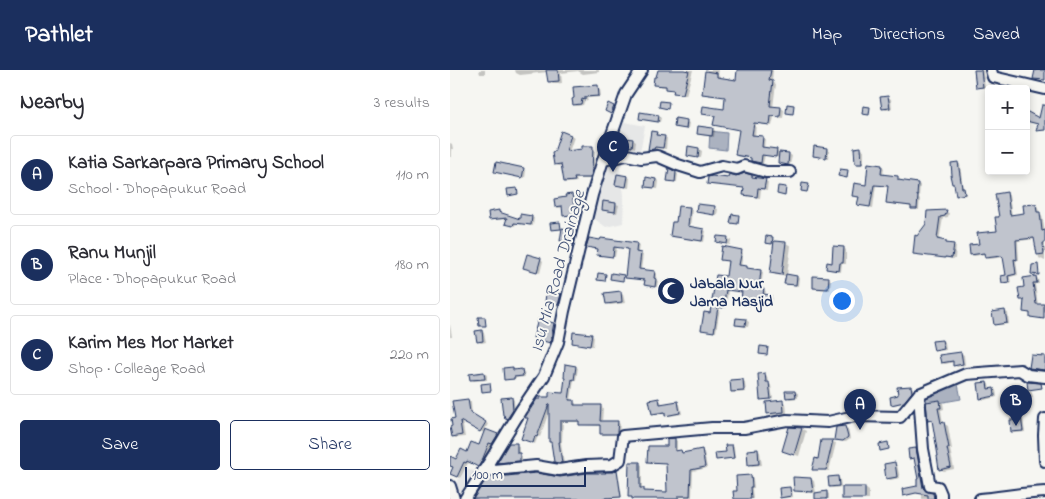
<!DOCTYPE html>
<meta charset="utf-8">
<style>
body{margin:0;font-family:"Indie Flower",sans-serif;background:#f2f2f3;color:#2b2b33}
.controls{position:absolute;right:15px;top:15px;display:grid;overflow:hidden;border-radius:5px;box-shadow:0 2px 8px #0003}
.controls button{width:45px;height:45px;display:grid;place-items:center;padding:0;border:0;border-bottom:1px solid #e1e1e2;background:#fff;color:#2b2b33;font:25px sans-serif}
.scale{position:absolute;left:15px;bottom:12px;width:121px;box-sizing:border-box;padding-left:5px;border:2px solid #1b2f5e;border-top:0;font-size:14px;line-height:18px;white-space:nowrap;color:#1b2f5e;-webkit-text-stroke:4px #f6f6f2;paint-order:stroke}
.you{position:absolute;left:391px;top:230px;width:18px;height:18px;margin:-12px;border:4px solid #fff;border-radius:50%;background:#1a73e8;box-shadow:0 0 0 8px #1a73e833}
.badge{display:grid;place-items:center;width:32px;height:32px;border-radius:50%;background:#1b2f5e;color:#fff;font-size:16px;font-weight:700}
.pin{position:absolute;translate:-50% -41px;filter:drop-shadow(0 1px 2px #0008)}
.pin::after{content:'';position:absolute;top:26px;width:18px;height:15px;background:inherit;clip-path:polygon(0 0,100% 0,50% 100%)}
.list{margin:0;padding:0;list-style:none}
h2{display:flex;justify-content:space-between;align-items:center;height:65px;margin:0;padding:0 20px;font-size:21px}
h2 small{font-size:16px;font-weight:400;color:#7c7c81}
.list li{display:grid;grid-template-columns:32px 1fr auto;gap:15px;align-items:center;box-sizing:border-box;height:80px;margin:0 10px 10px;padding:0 10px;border:1px solid #e1e1e2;border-radius:5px}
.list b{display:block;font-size:19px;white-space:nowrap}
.list p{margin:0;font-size:16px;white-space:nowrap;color:#7c7c81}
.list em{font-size:16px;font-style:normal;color:#7c7c81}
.actions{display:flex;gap:10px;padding:15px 20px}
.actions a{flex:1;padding:11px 0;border:1px solid #1b2f5e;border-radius:5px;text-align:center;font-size:18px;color:#1b2f5e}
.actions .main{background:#1b2f5e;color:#fff}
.map{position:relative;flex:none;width:595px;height:429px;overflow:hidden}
header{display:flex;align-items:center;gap:30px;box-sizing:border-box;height:70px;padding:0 25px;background:#1b2f5e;color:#fff}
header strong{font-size:24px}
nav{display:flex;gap:28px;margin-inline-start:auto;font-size:18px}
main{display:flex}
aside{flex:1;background:#fff}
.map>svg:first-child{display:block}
.built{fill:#e6e7e7}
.water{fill:#abb2c0;stroke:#717e99}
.shadow{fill:#0003}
.building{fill:#c0c4cd;stroke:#1b2f5e}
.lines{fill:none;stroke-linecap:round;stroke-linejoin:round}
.minor-casing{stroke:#1b2f5e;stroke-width:14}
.minor{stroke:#f6f6f2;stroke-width:10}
.labels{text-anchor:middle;stroke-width:4;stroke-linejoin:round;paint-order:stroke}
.poi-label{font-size:16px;font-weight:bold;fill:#1b2f5e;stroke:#f6f6f2;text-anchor:start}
.water-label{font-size:18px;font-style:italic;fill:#46567b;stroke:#f6f6f2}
</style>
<header>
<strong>Pathlet</strong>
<nav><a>Map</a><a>Directions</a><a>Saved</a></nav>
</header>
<main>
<aside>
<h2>Nearby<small>3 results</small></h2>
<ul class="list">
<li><span class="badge">A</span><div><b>Katia Sarkarpara Primary School</b><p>School · Dhopapukur Road</p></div><em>110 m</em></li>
<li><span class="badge">B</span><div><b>Ranu Munjil</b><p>Place · Dhopapukur Road</p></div><em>180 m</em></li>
<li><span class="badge">C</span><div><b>Karim Mes Mor Market</b><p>Shop · Colleage Road</p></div><em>220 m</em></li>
</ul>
<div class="actions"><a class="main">Save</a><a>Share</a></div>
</aside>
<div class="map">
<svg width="595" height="429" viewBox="0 0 595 429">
<rect width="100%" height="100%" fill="#f6f6f2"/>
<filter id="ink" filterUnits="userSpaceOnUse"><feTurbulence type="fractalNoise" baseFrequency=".02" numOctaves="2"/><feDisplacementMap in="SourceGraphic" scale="10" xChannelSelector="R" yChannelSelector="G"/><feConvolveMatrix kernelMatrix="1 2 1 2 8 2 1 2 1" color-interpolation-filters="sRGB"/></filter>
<g filter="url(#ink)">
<g class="built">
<polygon points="170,51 195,56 190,82 176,87 170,98 174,125 173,153 156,157 143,148 150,114 158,94 159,83"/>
<polygon points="15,397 27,403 16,424 4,418"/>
</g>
<g class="water">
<polygon points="260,61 277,63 276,80 259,78"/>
<polygon points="508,314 511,329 471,336 468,321"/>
</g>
<g class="shadow">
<polygon points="29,0 35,0 35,4 30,4"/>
<polygon points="65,0 149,0 149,2 133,4 128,1 111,3 112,13 103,14 99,12 98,2 70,5 66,3"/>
<polygon points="209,0 243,0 236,25 228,24 225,22 225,21 217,19 217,17 207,16 204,14 207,9"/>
<polygon points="257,0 269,0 268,5 270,6 270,9 287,12 289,0 323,0 322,12 326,14 323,37 331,38 334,40 333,48 324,47 322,56 306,53 305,67 313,68 315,69 314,79 327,80 329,83 339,84 342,86 340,95 329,93 330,88 315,85 313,94 305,92 302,88 290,86 287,85 290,60 266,46 256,45 253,43 275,41 277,27 257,25 254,23"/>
<polygon points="525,0 533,0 535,18 530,18 527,17"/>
<polygon points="147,16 150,18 151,27 137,28 138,31 135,30 133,35 127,36 124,35"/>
<polygon points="438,27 441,29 442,39 436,40 433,38"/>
<polygon points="208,46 211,48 210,52 193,50 190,48"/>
<polygon points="236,51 239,53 238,59 228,58 225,56"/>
<polygon points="262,59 265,60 264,67 251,65 248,63"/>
<polygon points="112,63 124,67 119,82 142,77 145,79 144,105 143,109 126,109 127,112 117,113 115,111 113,95 108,96 105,94"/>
<polygon points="206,63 209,64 208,66 217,68 216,79 207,78 207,80 202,81 200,80"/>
<polygon points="169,68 183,70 186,72 185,78 170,75 167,74"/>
<polygon points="0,73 2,74 3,79 1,79 2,87 0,87"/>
<polygon points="239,78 249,79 252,81 251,88 241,87 238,85"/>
<polygon points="377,79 379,81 378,88 367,87 365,85"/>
<polygon points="405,79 411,79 414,80 414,94 409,95 406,93"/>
<polygon points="508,94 510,94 513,119 515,120 516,125 509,126 507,125 505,115 503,114"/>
<polygon points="432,96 434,98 433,106 448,108 450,109 450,111 468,114 470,115 469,128 470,129 469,140 464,139 462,138 462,137 440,133 437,132 439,117 426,115 423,138 409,135 410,128 404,126 417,116"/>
<polygon points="73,99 76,101 75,108 48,103"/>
<polygon points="226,103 228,104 227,112 221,111"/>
<polygon points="301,106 318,112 317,120 311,119 310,128 297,126 295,124 296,118 261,115 258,113"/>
<polygon points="178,107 180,108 179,118 169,116 166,115"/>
<polygon points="206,110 209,111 208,119 199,118 196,116"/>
<polygon points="557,124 559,125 562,146 576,144 586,135 588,137 589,143 592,145 595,162 595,191 589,188 586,169 568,171 569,190 566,190 568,205 560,207 561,213 555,214 553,212 558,206 555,187 538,189 536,187 535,184 524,186 521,184 530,175 548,162 550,148"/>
<polygon points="122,126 124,127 125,137 129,139 129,145 117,146 115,145 114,137 108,138 106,136"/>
<polygon points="166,134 169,135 167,143 156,141 153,140"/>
<polygon points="248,135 265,138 268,139 267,145 250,143 248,142"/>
<polygon points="240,138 242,140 240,158 253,160 256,161 254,172 224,167 221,166 227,154"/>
<polygon points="49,142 71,151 81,147 84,148 83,156 66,153 65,156 59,154 58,149 43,150 40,149"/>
<polygon points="478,142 496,142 499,143 498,147 493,148 489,171 496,172 498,174 506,176 505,189 467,184 477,154"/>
<polygon points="113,160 128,163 125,174 111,171"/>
<polygon points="268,167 278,169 281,170 280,175 270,173 267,172"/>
<polygon points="317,167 324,169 323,172 336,173 341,176 337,205 347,207 349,208 348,216 338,214 336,213 337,206 326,205 321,202 325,174 317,173"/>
<polygon points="187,174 189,175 188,183 193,185 191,200 207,203 206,210 208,211 207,217 195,215 196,211 178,208 179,179 167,177 165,187 151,185 149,179 138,177"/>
<polygon points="394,178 396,180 396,194 392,194 391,202 380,200 377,198 383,195"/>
<polygon points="291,181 293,183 291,197 313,202 311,219 316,221 315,226 323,228 322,232 305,230 304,236 294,234 291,233 293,222 278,220 276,238 270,238 266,262 255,260 277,208 279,192 271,189"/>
<polygon points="91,189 93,191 90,203 78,199"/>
<polygon points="586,207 588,209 589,214 585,214 588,235 595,234 595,243 584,245 574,242 574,231 571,229 576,218"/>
<polygon points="378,208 381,210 380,220 367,219 364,218"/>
<polygon points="216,215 228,217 234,221 232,232 220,229 214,226"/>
<polygon points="171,222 173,224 175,233 160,235 157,233"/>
<polygon points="111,225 113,227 111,236 99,234 96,233"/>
<polygon points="555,242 558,243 559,254 547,255 545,254"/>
<polygon points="287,249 296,250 299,252 298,257 289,256 286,254"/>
<polygon points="89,251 107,255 103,273 87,269"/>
<polygon points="0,254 2,267 0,267"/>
<polygon points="32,261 34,263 36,272 31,273 28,271"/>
<polygon points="142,266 144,267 143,276 126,274 123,272"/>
<polygon points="492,271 495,272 496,280 488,281 485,280"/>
<polygon points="511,283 514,285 515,295 507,297 505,295 504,292 495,294 492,293"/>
<polygon points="126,297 128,298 126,310 124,310 121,331 126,333 126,336 150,336 153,338 152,352 167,352 170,354 169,364 153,365 151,363 151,356 132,355 130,354 130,352 113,352 112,372 111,372 114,393 112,394 105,391 100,339 90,367 88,366 85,374 75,369 79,349 77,348 101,328 114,324"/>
<polygon points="62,299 74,302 75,307 66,308 66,309 58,310 55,309"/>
<polygon points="34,303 37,305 37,310 24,311 21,309"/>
<polygon points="315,304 317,306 318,313 321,315 323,329 314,330 311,329"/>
<polygon points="292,310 295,312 296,322 285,323 282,322"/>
<polygon points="537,313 539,314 540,320 544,319 546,320 547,327 534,330 531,328"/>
<polygon points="461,317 463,318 463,323 456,332 444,335 443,334 450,326"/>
<polygon points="581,321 583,327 577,327 576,322"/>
<polygon points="345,322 348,323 348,328 340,329 337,327"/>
<polygon points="62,328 64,330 65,341 60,349 55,347"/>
<polygon points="18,330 21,332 22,345 38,354 35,360 50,366 45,375 42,374 36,390 31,397 20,391 19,394 18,393 10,408 2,403 5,397 0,395 0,387 7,391 30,376 34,363 12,350 15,367 6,368 3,367 7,349"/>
<polygon points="209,330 211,331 212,335 227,332 230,334 232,344 219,346 217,345 216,343 206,345 203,343"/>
<polygon points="490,331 493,333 494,339 491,340 493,353 498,356 502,379 500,379 504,399 494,401 490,399 490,387 483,352 479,350"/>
<polygon points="333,332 336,333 337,343 321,345 318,343"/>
<polygon points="570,341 572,342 575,362 565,363 562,362"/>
<polygon points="395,357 398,359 400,369 396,372 388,371 386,370"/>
<polygon points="340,358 352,359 356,361 349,386 333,381"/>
<polygon points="225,369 227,371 227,382 231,381 234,384 251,381 254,382 257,398 243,401 242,427 230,427 230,429 183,429 180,426 190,394 192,395 192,420 196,421 218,423 217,393 201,393 199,392 218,377"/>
<polygon points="372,371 383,372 386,373 379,401 366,400 363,399 369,390"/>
<polygon points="66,375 69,376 69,384 72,386 72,391 50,393 49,392"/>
<polygon points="282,376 284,377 285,388 269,390 267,389 277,383"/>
<polygon points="466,379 468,380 476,420 478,423 486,426 486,429 472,429 472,424 468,423 469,410 465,389 463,390 460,388"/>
<polygon points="307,380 310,382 312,395 302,396 300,394"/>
<polygon points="445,394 447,395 450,408 440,410 438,408"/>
<polygon points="167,401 168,402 172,427 156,429 25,429 110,408 157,405"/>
<polygon points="301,406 303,408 304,418 302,418 303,429 286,429 289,422"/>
<polygon points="388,407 390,409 391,417 383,418 380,417"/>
<polygon points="361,409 364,411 366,423 348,422 346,421"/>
<polygon points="340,418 342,420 343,427 334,428 332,427"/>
<polygon points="415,418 419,421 419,429 393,429"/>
<polygon points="376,422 379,424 379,429 366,429"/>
</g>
<g class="building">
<polygon points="96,0 108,0 109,11 98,12"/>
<polygon points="208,0 234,0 239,1 233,24 223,23 224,20 216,19 216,16 203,15 204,7 206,7"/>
<polygon points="287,0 321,0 319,10 323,11 320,36 331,37 330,47 321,46 320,55 304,53 302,65 313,66 312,77 327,79 326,87 312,85 311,93 301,91 301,88 285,85 289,60 263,55 265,46 252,44 253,36 274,39 275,27 252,24 255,1 267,3 267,7 286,10"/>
<polygon points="524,0 531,0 533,17 526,18"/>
<polygon points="585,0 595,0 595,10 583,9"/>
<polygon points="148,15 149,26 135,27 135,30 132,29 131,34 123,35 122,29 124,28 123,17"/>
<polygon points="438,26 440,38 432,39 430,27"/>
<polygon points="210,31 219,32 218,39 209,37"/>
<polygon points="158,33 164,36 161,44 155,41"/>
<polygon points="337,34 344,35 343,44 336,43"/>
<polygon points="592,35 595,35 595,60 586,61 588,54 576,51 576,41 589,48"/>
<polygon points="413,36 420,37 419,45 412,44"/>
<polygon points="190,42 209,45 208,52 189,49"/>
<polygon points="225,48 237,50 236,59 224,57"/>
<polygon points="248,56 263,58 262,66 247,64"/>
<polygon points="111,61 121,65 116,81 132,79 132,76 143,76 142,103 140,108 124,108 125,111 114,112 111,94 104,95 102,83 104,82"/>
<polygon points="201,61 207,62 206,65 215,66 213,78 205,77 204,79 198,80"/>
<polygon points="168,67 183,69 182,77 166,74"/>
<polygon points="238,76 249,78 248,88 237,86"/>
<polygon points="364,76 377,78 376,88 363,86"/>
<polygon points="411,77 412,94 405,94 404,78"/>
<polygon points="329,82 339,83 338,95 328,93"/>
<polygon points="46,92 74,98 72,108 44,102"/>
<polygon points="508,92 512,118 514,118 515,124 506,126 504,114 502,114 500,105 502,105 501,93"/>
<polygon points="418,93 432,95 431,104 448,106 448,110 468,113 467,126 468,126 467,139 461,139 461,136 436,133 438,116 424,115 420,137 407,135 409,127 402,126 404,113 416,115"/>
<polygon points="219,98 226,102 225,112 217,111"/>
<polygon points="390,99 398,100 397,108 388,106"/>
<polygon points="295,103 302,105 302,107 316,109 314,119 308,118 307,127 293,125 294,118 257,114 258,107 262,106 278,108 279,104 286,106"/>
<polygon points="167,104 178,106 176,117 165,115"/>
<polygon points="196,107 206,109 205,118 195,117"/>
<polygon points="352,113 359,114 357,122 351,121"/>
<polygon points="328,116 336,117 335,126 327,124"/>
<polygon points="67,118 68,124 58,126 57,119"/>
<polygon points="557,122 560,145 574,143 573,135 586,134 587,142 590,142 592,161 595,160 595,173 593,173 594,184 587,185 584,168 566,170 567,190 564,189 566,204 558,206 559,212 552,213 551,206 556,205 553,187 552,186 535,188 534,183 520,185 519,175 529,174 527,163 547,161 545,147 549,147 545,124"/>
<polygon points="122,124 124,137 126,137 127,144 113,146 112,136 105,137 104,129 116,127 115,125"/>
<polygon points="153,131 166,133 165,142 152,140"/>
<polygon points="247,134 265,136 264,145 246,142"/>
<polygon points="228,136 240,137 238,156 254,159 252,171 220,166 222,152 226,152"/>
<polygon points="49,140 49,142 70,149 70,144 82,146 81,155 64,153 63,156 55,154 57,148 39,150 38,142"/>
<polygon points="497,140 495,146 490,147 487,169 496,171 496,173 504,174 502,188 495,187 495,188 463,184 465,165 467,166 476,154 477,141"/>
<polygon points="282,144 289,145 288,154 280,153"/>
<polygon points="110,152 111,159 101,160 100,153"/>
<polygon points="112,158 126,161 123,174 110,171"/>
<polygon points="267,166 278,167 277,174 266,172"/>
<polygon points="316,166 323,167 322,174 315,173"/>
<polygon points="139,168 150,170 151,168 187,173 186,182 191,183 189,199 205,201 204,208 206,209 205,217 194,215 195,210 175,208 178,179 164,177 163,187 147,185 148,179 136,177"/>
<polygon points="324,171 336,172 332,205 320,203"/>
<polygon points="272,176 292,180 289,195 297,196 297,198 311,200 309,218 314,219 313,224 321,225 320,232 303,229 302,235 290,234 292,222 276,220 273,238 268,237 264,262 251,260 254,242 260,243 266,205 276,206 278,191 270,190"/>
<polygon points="383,176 394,177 393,193 390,193 389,201 376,199 377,192 382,193"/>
<polygon points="77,184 91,188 87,202 73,198"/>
<polygon points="588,194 589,205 581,204 582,195"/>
<polygon points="148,203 156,204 155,211 147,210"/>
<polygon points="161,203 174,205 173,211 160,209"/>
<polygon points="336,204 347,206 346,215 334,214"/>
<polygon points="363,206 379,207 378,219 363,218"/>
<polygon points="586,206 587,213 583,213 586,234 594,234 594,249 580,247 580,243 573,242 574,230 570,230 568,218 574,217 573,208"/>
<polygon points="215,214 228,216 226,230 213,226"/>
<polygon points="171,221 172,232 156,234 154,223"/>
<polygon points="96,222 111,224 108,235 95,233"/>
<polygon points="555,240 557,253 544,255 542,242"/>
<polygon points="28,247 35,247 36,256 29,256"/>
<polygon points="286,248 296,249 295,256 285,255"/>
<polygon points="88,249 104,253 100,273 83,268"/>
<polygon points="32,260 33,271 27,272 25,261"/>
<polygon points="123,262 142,264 140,276 122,273"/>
<polygon points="492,270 494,279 484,281 482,271"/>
<polygon points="310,276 318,277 317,285 309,284"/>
<polygon points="511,282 513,294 503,296 503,291 491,293 489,285"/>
<polygon points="581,285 595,286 595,300 579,298"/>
<polygon points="115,294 126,296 124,310 122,309 119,330 124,330 124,335 151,335 150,351 168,351 167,362 167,364 150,364 150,355 129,355 129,351 110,351 110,372 109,372 112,393 109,393 104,392 101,372 99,372 99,334 87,367 85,366 83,373 71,369 78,348 75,348 76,346 87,329 90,329 90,327 99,327 99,322 113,323 115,308 114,308"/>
<polygon points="63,297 63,300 72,299 73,306 64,307 64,309 54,310 53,298"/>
<polygon points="34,302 35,309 20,310 19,304"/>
<polygon points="315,303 316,312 319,312 321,329 310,330 308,304"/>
<polygon points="293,309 294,321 281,322 280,310"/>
<polygon points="537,312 538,319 544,318 545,326 530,329 528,313"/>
<polygon points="577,312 591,313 592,318 578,320"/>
<polygon points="40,313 41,321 32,322 31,314"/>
<polygon points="461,316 462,322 454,332 441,335 440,327 448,325 447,317"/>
<polygon points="335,321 345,321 346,327 336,328"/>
<polygon points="62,327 63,340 57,349 54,347 55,346 53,345 51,328"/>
<polygon points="209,328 210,334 228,331 230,343 215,346 215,342 202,344 199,330"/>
<polygon points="18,329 20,342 36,352 30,362 10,351 12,365 2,367 0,357 2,356 1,349 5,348 2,331"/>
<polygon points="333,330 334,342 317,344 316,332"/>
<polygon points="490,330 491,338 488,338 491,353 494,352 499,378 497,378 501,397 489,400 487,386 488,386 482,350 478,351 476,332"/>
<polygon points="570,340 573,361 561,362 560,350 564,350 562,341"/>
<polygon points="395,356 398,367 393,371 384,370 386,357"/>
<polygon points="339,357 352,358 344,385 332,381"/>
<polygon points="35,359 48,364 42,374 39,373 33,388 29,396 28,397 17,391 16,393 14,392 7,407 0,404 3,397 0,396 0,386 6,389 11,379 17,382 21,372 29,375"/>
<polygon points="225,368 225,381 231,380 232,383 252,379 255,397 241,400 240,426 228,426 228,429 182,429 182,427 178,427 179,392 190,392 190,418 194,418 194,421 217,422 216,393 197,392 198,376 217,376 217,369"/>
<polygon points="371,370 383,370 376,400 362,400 365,388 368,389"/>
<polygon points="438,372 439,379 430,381 429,374"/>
<polygon points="59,373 67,373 67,383 70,383 70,391 47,393"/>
<polygon points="275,375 282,375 284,388 266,390 265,383 276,382"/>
<polygon points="466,378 473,418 476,421 483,423 484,429 478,429 478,425 466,423 453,426 452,419 467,416 467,409 468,409 464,388 459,389 458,379"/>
<polygon points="308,379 309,394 298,395 297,380"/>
<polygon points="445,392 447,407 436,409 434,394"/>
<polygon points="167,400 171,427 155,428 156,429 23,429 37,408 86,403 110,407 137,403 156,403 155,402 163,402"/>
<polygon points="301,405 302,417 300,417 301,429 284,429 283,421 287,421 286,406"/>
<polygon points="388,406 389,416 379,417 378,407"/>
<polygon points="343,407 361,408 363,422 344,421"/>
<polygon points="340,417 341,426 330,428 329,418"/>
<rect x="392" y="417" width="23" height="12"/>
<polygon points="377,421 377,429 365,429 365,423"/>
</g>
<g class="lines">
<g class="minor-casing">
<g id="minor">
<polyline points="541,0 543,7 595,19"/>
<polyline points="153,90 177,85 191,88 207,86 228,95 250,102 272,96 287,99 294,96 316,102 340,102"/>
<polyline points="469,324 473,379 480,416 488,417 491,424 491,429"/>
<polyline points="595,349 594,365 595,391"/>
<polyline points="33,401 86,396 109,400 136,396 162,395 170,390 173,366 262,358 294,358 337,350 378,352 405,346 450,347 469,324 516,304 570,300 578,305 595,307"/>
<polyline points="0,416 4,429"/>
<polyline points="15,429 38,394 71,340 94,306 108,272 114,241 142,125 153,90 176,24 192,0"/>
<path d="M530,429C552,427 573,423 595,422"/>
</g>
</g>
<use href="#minor" class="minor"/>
</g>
</g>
<defs>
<g id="mosque-disc" transform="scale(1.4375)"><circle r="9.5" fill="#1b2f5e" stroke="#f6f6f2"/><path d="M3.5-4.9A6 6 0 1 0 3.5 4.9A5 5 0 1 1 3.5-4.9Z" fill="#fff"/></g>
</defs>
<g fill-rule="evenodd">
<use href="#mosque-disc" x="221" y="221"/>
</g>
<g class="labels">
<g class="poi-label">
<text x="240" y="218">Jabala Nur<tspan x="240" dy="18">Jama Masjid</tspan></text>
</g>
<g class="water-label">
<text transform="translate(107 201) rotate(-75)" y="6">Isu Mia Road Drainage</text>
</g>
</g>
</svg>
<div class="controls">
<button>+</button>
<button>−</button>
</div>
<div class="scale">100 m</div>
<div class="you"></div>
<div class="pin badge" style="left:410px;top:360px">A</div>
<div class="pin badge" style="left:566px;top:356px">B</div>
<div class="pin badge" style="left:163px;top:102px">C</div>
</div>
</main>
